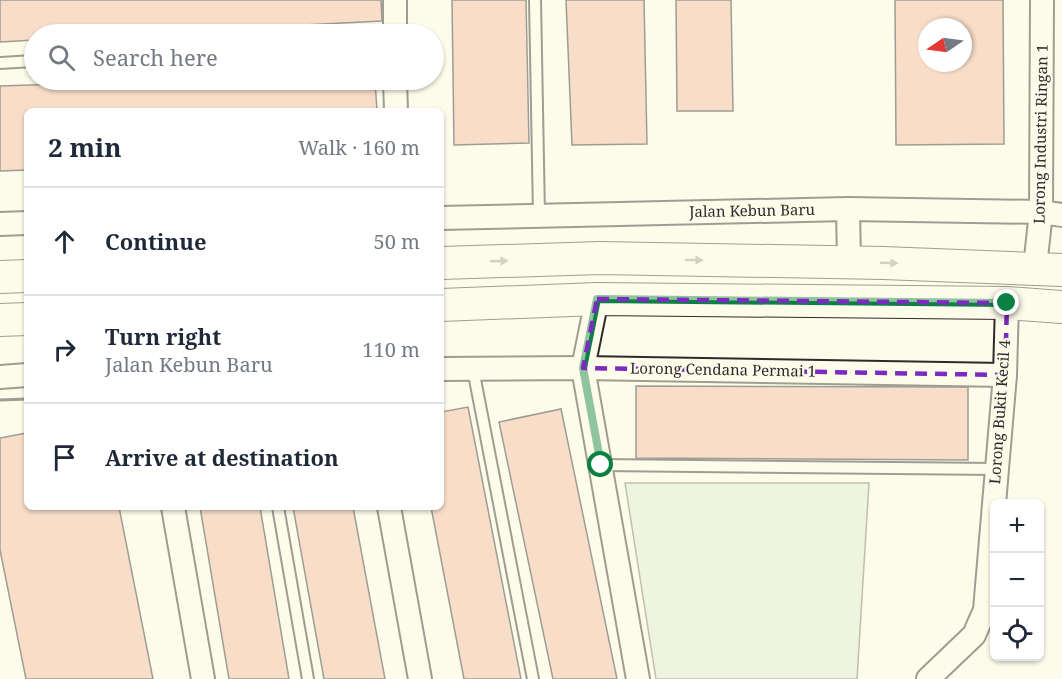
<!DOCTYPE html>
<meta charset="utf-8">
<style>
body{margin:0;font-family:"Noto Serif",serif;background:#f2f2f3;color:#1f2937}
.controls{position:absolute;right:18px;bottom:18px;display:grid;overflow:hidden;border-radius:9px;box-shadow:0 2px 4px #0004}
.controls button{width:54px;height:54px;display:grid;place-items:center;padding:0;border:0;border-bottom:2px solid #e0e1e3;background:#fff;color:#1f2937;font:30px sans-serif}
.compass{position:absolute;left:918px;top:18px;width:54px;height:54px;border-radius:50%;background:#fff;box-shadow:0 2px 4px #0004;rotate:257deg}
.stop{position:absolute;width:18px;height:18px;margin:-14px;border:4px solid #0b8043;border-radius:50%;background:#fff}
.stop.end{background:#0b8043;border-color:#fff;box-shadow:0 2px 6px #0008}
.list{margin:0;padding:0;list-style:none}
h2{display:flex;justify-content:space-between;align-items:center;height:78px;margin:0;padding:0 24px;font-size:26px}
h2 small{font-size:20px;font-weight:400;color:#747a83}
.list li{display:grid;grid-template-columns:39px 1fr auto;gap:18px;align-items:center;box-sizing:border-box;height:108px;padding:0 24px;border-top:2px solid #e0e1e3}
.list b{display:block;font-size:22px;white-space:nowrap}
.list p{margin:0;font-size:20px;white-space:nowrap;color:#747a83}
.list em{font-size:20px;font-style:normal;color:#747a83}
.icon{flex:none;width:33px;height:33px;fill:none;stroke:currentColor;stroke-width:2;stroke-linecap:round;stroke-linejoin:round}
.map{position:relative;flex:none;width:1062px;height:679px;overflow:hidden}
.search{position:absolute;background:#fff;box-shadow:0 2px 4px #0004;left:24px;top:24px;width:420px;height:66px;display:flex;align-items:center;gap:15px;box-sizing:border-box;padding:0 21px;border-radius:33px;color:#747a83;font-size:22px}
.panel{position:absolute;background:#fff;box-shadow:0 2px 4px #0004;left:24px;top:108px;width:420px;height:402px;border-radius:9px}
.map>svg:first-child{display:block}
.green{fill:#deebd1;stroke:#74746e;stroke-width:1.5}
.building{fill:#f2b8a0;stroke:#2b2b2b;stroke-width:1.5;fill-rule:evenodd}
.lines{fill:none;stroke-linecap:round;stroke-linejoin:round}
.lane-casing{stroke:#2b2b2b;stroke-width:14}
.street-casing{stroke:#2b2b2b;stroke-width:26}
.secondary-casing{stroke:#2b2b2b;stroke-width:34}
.lane{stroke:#fdfbea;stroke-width:10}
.street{stroke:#fdfbea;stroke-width:22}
.secondary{stroke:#fdfbea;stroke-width:32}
.wall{stroke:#2b2b2b;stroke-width:3}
.oneway{fill:#9e9d94}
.route{stroke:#0b8043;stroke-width:8}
.marked{fill:none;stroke:#7b2cbf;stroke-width:4.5;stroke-dasharray:12 8;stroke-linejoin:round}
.labels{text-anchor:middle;stroke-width:4.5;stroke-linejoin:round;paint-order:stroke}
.street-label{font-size:15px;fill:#2b2b2b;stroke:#fdfbea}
</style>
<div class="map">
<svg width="1062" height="679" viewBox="0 0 1062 679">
<rect width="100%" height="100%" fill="#fdfbea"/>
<polygon class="green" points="625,483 869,483 857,679 656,679"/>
<g class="building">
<polygon points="0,0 381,0 382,21 130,34 34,34 34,40 0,42"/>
<polygon points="452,0 526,0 529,143 454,145"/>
<polygon points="566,0 644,0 647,144 572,145"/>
<polygon points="676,0 731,0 733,111 677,111"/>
<path d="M895,0H1003L1004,144L896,145ZM927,27H963V63H927Z"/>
<polygon points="182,80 375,80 377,111 27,111 27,170 0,171 0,86"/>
<polygon points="636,386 968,387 968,460 636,458"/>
<polygon points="468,407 521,679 464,679 431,507 441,507 441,412"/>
<polygon points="561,409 617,679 553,679 499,422"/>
<polygon points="27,433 27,507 119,507 153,679 26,679 0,550 0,438"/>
<polygon points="200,507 260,507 289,679 229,679"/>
<polygon points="293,507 353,507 385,679 324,679"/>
</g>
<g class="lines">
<g class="lane-casing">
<g id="lane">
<polyline points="535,0 539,215"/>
<polyline points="0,63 34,61"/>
<polyline points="473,369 533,679"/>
<polyline points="601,465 997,469"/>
<polyline points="278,507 308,679"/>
</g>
</g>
<g class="street-casing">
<g id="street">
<polyline points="395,34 395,0"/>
<polyline points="395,80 396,111"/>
<polyline points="848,209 849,262"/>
<polyline points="441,218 848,209 1041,212 1062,215"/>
<polyline points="0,224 27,223"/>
<polyline points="1035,267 1041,212 1042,0"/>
<polyline points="597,299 583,368 638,679"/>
<polyline points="441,369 583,368 1005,375"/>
<polyline points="0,377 27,375"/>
<polyline points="173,507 203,679"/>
<polyline points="389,507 420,679"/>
<polyline points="928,679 974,635 985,610 1005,375 1007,303"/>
</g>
</g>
<g class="secondary-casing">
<g id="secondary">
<polyline points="441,263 600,258 883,263 1062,270"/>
<polyline points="0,277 27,276"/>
<polyline points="441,305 597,299 1007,303 1062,307"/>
<polyline points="0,320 27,319"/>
</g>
</g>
<use href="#lane" class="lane"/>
<use href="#street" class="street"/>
<use href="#secondary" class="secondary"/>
<polyline class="wall" points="0,400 27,399"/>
</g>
<defs><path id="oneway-solid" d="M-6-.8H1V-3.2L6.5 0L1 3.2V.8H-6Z" transform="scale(1.5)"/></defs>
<g class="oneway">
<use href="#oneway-solid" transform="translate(694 260) rotate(1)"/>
<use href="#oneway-solid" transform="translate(499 261) rotate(-2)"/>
<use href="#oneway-solid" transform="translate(889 263) rotate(2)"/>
</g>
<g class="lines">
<polyline class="route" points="601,465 583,368 597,299 1007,303"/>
</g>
<path d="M0 0H1062V679H0ZM597,299L1007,303L1005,375L583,368Z" fill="#fdfbea" fill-opacity=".55" fill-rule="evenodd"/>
<path class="marked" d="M597,299L1007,303L1005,375L583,368Z"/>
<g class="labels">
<g class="street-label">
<text transform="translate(1041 134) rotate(-89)" y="5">Lorong Industri Ringan 1</text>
<text transform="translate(752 211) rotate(-1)" y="5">Jalan Kebun Baru</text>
<text transform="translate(723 370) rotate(1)" y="5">Lorong Cendana Permai 1</text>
<text transform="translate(1000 412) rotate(-86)" y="5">Lorong Bukit Kecil 4</text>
</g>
</g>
</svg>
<div class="controls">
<button>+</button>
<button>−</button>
<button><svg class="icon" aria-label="locate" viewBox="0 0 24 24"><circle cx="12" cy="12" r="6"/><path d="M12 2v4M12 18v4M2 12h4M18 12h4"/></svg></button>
</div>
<svg class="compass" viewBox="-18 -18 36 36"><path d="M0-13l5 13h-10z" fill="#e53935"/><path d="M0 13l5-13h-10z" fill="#747a83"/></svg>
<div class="stop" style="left:601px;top:465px"></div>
<div class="stop end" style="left:1007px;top:303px"></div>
<div class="search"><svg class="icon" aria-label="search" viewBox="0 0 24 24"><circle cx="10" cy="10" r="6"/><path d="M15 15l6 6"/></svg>Search here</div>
<section class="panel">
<h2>2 min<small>Walk · 160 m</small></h2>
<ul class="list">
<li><svg class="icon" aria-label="ahead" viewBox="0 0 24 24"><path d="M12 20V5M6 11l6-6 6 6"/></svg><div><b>Continue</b></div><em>50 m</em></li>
<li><svg class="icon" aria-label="right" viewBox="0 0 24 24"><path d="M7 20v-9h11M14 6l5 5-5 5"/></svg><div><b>Turn right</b><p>Jalan Kebun Baru</p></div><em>110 m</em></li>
<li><svg class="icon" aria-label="arrive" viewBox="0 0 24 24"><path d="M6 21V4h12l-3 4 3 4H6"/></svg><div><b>Arrive at destination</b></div></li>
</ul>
</section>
</div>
